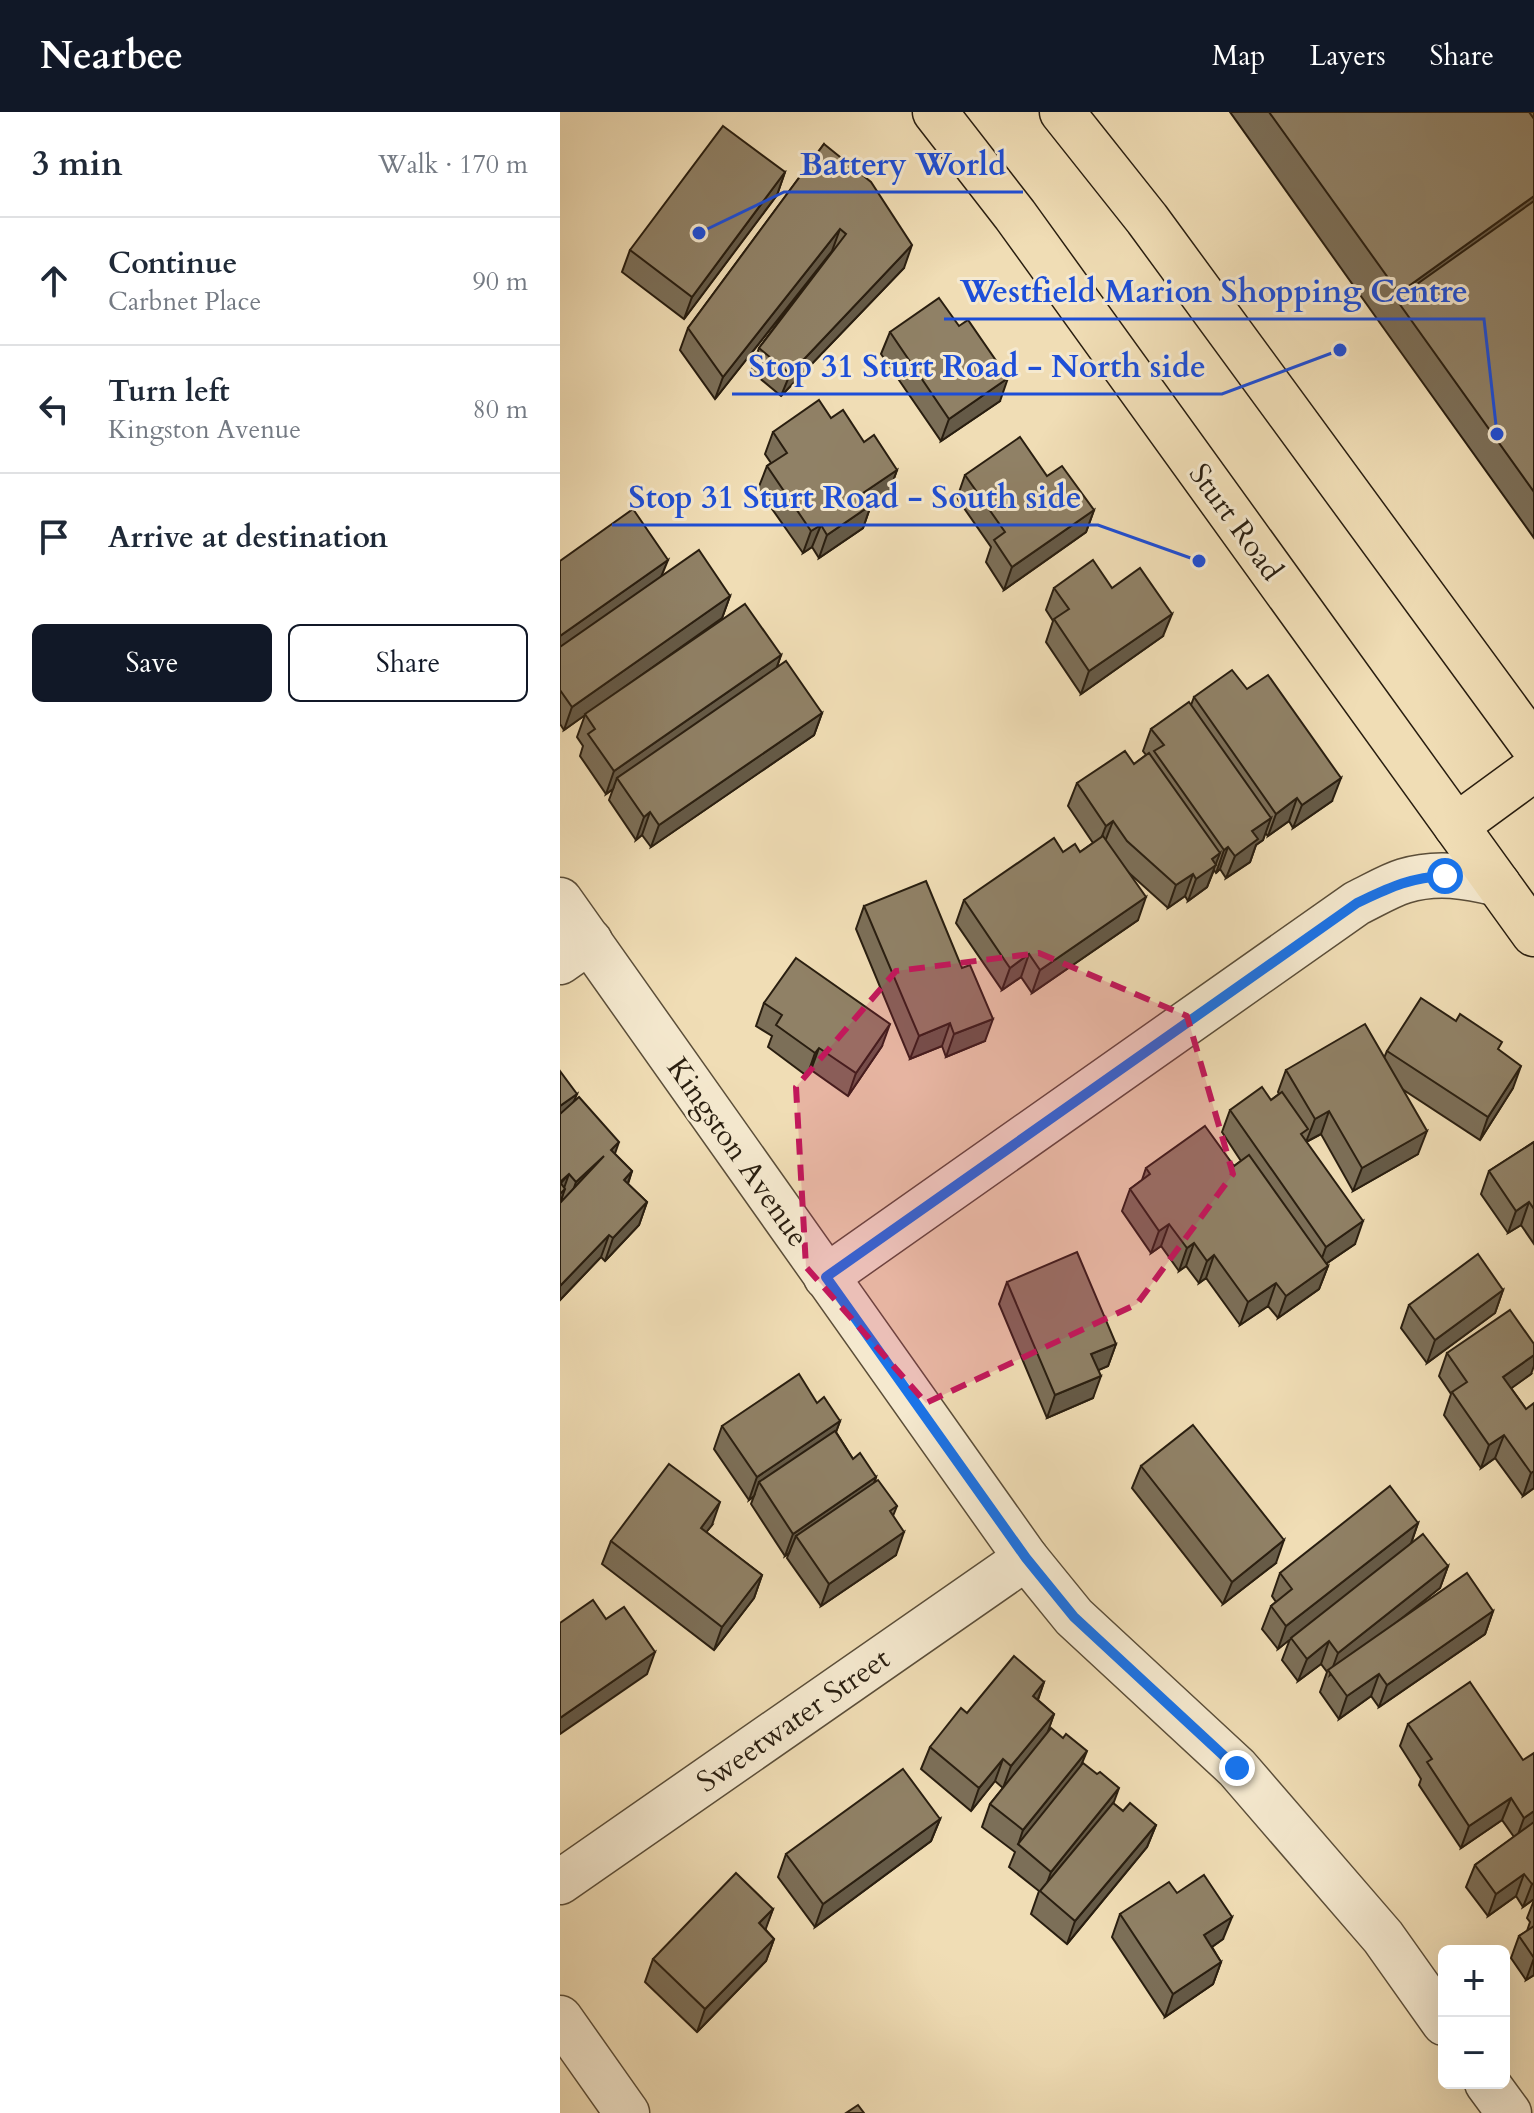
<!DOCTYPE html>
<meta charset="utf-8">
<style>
body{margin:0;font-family:Cardo,serif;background:#f6f6f7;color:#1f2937}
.controls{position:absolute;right:24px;bottom:24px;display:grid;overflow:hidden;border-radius:12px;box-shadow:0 8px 32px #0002}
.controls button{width:72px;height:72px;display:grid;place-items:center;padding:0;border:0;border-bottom:2px solid #e0e1e3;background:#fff;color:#1f2937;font:40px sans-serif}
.stop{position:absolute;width:24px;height:24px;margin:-18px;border:6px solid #1a73e8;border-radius:50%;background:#fff}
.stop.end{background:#1a73e8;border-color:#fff;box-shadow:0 2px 8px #0008}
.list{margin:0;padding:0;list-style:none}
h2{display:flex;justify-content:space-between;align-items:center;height:104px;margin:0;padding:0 32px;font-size:34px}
h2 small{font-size:26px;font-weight:400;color:#747a83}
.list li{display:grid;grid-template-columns:52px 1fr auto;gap:24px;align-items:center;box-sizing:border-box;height:128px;padding:0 32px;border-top:2px solid #e0e1e3}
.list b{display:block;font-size:30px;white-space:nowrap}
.list p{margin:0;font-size:26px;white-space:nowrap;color:#747a83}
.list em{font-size:26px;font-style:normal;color:#747a83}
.actions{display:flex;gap:16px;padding:24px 32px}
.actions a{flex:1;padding:18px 0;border:2px solid #111827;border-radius:12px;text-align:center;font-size:28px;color:#111827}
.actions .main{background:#111827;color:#fff}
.icon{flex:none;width:44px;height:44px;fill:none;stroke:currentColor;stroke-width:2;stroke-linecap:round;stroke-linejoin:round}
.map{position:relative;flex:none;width:974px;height:2001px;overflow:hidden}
header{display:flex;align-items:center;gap:48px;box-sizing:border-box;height:112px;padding:0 40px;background:#111827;color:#fff}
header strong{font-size:38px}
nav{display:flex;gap:44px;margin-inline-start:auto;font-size:28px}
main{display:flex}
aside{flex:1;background:#fff}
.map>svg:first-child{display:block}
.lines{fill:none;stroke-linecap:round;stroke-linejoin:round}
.minor-casing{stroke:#5b4e39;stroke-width:47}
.major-casing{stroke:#291e10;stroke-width:47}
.minor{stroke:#f5e9cf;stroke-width:44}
.major{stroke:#f0ddb5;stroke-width:44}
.wall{fill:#7c6f58;stroke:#291e10;stroke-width:2}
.shaded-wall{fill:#655a47;stroke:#291e10;stroke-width:2}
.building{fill:#908166;stroke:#291e10;stroke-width:2}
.route{stroke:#1a73e8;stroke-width:10}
.marked{fill:#c2185b;fill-opacity:0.2;stroke:#c2185b;stroke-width:6;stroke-dasharray:16 10;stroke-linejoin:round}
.labels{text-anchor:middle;stroke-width:6;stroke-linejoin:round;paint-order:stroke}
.street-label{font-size:30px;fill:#291e10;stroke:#f5e9cf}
.leader{fill:none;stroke:#1d4ed8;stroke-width:3}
.callout-dot{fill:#1d4ed8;stroke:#f5e9cf;stroke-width:3}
.callout-label{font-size:32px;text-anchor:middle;font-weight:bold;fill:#1d4ed8;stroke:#f5e9cf;stroke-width:6;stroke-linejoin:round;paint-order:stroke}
</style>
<header>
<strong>Nearbee</strong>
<nav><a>Map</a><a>Layers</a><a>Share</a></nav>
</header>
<main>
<aside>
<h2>3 min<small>Walk · 170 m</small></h2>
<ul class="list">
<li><svg class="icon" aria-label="ahead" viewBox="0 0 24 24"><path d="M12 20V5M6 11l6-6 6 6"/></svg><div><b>Continue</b><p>Carbnet Place</p></div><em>90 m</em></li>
<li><svg class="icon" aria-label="left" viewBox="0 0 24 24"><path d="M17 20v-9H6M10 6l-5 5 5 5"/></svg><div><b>Turn left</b><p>Kingston Avenue</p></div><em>80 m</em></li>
<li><svg class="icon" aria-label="arrive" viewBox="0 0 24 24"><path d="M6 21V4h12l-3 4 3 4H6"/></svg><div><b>Arrive at destination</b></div></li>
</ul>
<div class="actions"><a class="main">Save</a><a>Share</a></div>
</aside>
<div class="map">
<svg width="974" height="2001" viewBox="0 0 974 2001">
<rect width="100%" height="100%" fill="#f0ddb5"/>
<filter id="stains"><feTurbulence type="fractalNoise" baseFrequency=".0025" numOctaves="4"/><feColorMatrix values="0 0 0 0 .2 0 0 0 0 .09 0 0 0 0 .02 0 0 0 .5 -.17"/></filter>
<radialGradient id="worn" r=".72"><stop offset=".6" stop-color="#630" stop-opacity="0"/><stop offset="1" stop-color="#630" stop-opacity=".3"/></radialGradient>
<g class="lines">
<g class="minor-casing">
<g id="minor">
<polyline points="0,788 466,1446 514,1505 677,1656 823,1825 884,1911"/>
<polyline points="0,850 30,829"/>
<path d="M266,1165L797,791C812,784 828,774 844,769C876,759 907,764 938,772"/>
<polyline points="0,1770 466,1446"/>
<polyline points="0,1906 67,2001"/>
<polyline points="927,1971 949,2001"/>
</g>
</g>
<g class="major-casing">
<g id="major">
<polyline points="375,0 455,103 974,822"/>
<polyline points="502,0 587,107 974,635"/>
<polyline points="896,714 974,657"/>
</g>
</g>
<use href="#minor" class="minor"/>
<use href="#major" class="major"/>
</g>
<g class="wall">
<polygon points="670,0 974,0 974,426 825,218"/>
<polygon points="264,32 344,156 221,284 191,259 199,236 272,139 155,287 120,238 128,216"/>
<polygon points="225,60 217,83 124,207 62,160 70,138"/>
<polygon points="399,214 440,289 381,329 321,242 330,220"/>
<polygon points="271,306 304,330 337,358 329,380 311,393 303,416 259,446 252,435 243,441 198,377 207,354 211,351 205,342 213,320"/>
<polygon points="405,363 487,364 534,398 526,420 444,478 426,450 431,435 397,386"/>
<polygon points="0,449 102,464 170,484 162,506 60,578 221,543 217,555 262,601 254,623 91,735 82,723 76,728 49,688 53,677 46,682 20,644 23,634 17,625 25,603 4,618 0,612"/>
<polygon points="494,476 552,476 603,524 521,582 486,530 493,509 486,498"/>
<polygon points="634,585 772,689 733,716 729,709 708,724 705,721 703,728 696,733 690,750 666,766 660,757 656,761 654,758 647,775 628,789 625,784 608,796 568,760 578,808 472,881 461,865 442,878 396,811 404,788 503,740 520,740 533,731 508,694 517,671 574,652 586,643 583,639 591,617 631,593"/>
<polygon points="304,794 402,856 425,929 386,945 382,934 350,947 296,817"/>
<polygon points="204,891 322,934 288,984 251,958 247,964 208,935 212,924 196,914"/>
<polygon points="939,938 953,976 920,1028 842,977 858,1042 793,1079 761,1022 746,1030 795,1132 766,1152 768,1154 759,1177 718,1206 708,1194 680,1213 646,1166 639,1171 626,1154 619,1159 601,1134 591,1141 562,1099 570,1077 582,1068 586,1056 674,1054 681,1049 662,1020 670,998 711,988 719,982 718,980 726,958 824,946 827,939"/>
<polygon points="14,989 55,1042 72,1059 68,1072 87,1090 79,1113 45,1149 41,1145 0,1188 0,1091 3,1088 2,1086"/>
<polygon points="974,1030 974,1132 961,1113 948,1121 921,1082 929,1059"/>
<polygon points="447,1170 556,1232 548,1254 538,1258 533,1286 487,1306 439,1192"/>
<polygon points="943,1178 935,1201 867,1251 841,1216 849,1193"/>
<polygon points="887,1241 971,1262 951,1276 966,1297 974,1376 963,1384 935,1346 921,1356 884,1303 891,1282 879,1264"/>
<polygon points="257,1291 280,1309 276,1320 293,1347 316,1365 315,1370 337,1394 333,1404 336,1443 261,1494 227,1446 229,1441 225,1444 191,1392 194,1384 189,1388 154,1337 162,1314"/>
<polygon points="581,1354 716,1451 663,1492 572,1376"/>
<polygon points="858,1411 851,1432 888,1454 880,1476 843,1506 933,1499 925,1522 819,1595 811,1584 779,1607 760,1580 767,1560 761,1552 738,1569 722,1548 730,1527 718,1537 702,1517 711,1494 716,1490 712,1484 720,1461"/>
<polygon points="152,1413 146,1420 202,1463 194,1486 154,1538 42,1452 51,1429"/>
<polygon points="484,1570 478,1588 494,1602 487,1621 521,1653 553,1691 563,1699 596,1713 587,1735 507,1832 471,1802 479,1779 449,1755 455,1740 422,1715 430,1692 443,1676 435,1669 411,1699 361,1657 370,1635 407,1601"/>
<polygon points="848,1612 963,1648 974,1787 963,1795 956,1784 928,1804 906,1775 915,1753 954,1725 942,1708 901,1736 859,1673 861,1667 840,1634"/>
<polygon points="380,1707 371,1729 255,1815 218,1765 226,1742"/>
<polygon points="617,1781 663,1827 652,1835 661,1850 653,1872 605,1905 552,1825 560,1802"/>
<polygon points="974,1788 974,1863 966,1868 951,1846 959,1824 967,1819 970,1810 967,1806"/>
<polygon points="213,1797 205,1817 214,1827 206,1849 137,1920 85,1870 93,1847"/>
</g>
<g class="shaded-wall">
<polygon points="225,60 217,83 124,207 132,185"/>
<polygon points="974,84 974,112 836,187 839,181"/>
<polygon points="280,117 272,139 155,287 163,265"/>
<polygon points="352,133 344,156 221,284 230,262"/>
<polygon points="448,266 440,289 381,329 389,307"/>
<polygon points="337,358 329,380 295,404 303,381"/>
<polygon points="311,393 303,416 259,446 267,423"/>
<polygon points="534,398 526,420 444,478 452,455"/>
<polygon points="261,413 252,435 243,441 251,419"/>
<polygon points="108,448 99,470 0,541 0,524"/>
<polygon points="170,484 162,506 4,618 12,595"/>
<polygon points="612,502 603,524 521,582 529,559"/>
<polygon points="221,543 213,566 57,666 53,677 46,682 54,659"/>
<polygon points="262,601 254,623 91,735 99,713"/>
<polygon points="781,666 772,689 733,716 742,693"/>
<polygon points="737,686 729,709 708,724 716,702"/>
<polygon points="90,700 82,723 76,728 84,705"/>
<polygon points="711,706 703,728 696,733 690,750 666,766 675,744 692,719"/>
<polygon points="553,709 544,732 537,737 546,714"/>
<polygon points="668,735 660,757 656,761 664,738"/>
<polygon points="660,741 647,775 628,789 636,767 652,747"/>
<polygon points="633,762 625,784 608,796 616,773"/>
<polygon points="586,785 578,808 472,881 480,858"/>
<polygon points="469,842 461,865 442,878 450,856"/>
<polygon points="433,907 425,929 386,945 394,922"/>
<polygon points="390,911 382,934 350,947 359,924"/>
<polygon points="330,912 322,934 288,984 296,961"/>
<polygon points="259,936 251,958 247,964 255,941"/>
<polygon points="961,954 953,976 920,1028 928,1005"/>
<polygon points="17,982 8,1004 0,1010 0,994"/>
<polygon points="769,999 761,1022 746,1030 755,1007"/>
<polygon points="867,1019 858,1042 793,1079 802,1056"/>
<polygon points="59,1030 51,1053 51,1038"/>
<polygon points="44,1044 8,1093 16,1070"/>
<polygon points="72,1059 64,1082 64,1068"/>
<polygon points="9,1062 3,1079 5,1077 0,1091 0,1072"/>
<polygon points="87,1090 79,1113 45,1149 53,1126"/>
<polygon points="969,1090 961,1113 948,1121 956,1099"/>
<polygon points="803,1109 795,1132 758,1157 766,1135"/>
<polygon points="609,1112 601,1134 591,1141 599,1119"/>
<polygon points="49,1123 41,1145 0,1188 0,1174"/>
<polygon points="634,1131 626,1154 619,1159 627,1136"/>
<polygon points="654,1143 646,1166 639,1171 647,1149"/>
<polygon points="768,1154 759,1177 718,1206 726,1184"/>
<polygon points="716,1171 708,1194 680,1213 688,1190"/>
<polygon points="943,1178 935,1201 867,1251 875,1228"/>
<polygon points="556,1232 548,1254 523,1265 531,1242"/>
<polygon points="974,1243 974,1254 971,1262 935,1288 943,1265"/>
<polygon points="541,1264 533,1286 487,1306 495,1283"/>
<polygon points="280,1309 272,1331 199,1370 194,1384 189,1388 197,1365"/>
<polygon points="944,1323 935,1346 921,1356 929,1333"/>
<polygon points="974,1359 974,1376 963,1384 971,1361"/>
<polygon points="316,1365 308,1388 236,1424 229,1441 225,1444 233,1422"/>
<polygon points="160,1390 152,1413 132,1438 141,1416"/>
<polygon points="858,1411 850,1434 718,1537 726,1514"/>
<polygon points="344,1420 336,1443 261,1494 269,1472"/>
<polygon points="724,1428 716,1451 663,1492 672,1470"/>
<polygon points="888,1454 880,1476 770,1563 778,1541"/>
<polygon points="202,1463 194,1486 154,1538 162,1515"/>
<polygon points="933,1499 925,1522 819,1595 827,1573"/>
<polygon points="769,1529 761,1552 738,1569 747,1547"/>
<polygon points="95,1540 87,1562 0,1622 0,1606"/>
<polygon points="819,1562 811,1584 779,1607 787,1584"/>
<polygon points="484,1570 476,1592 473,1584"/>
<polygon points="494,1602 486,1625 443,1676 451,1654"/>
<polygon points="527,1639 518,1661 458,1733 463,1718"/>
<polygon points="443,1647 435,1669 411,1699 419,1676"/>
<polygon points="559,1676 551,1698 483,1782 491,1760"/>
<polygon points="951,1686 942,1708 901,1736 909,1714"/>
<polygon points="974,1699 974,1716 956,1728 964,1706"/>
<polygon points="380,1707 371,1729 255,1815 263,1792"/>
<polygon points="596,1713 587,1735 507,1832 515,1809"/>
<polygon points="964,1762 956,1784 928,1804 936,1782"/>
<polygon points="974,1771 974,1787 963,1795 972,1772"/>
<polygon points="213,1797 205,1819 199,1811"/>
<polygon points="672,1805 663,1827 636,1846 644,1823"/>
<polygon points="214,1827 206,1849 137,1920 145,1897"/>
<polygon points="974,1846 974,1863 966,1868"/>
<polygon points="661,1850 653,1872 605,1905 613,1882"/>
</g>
<g class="building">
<polygon points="709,0 969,0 974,7 974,84 839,181"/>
<polygon points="163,14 225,60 132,185 70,138"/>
<polygon points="264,32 311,70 352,133 230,262 199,236 286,122 280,117 163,265 128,216"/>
<polygon points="974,89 974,380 836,187"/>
<polygon points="379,186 399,214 408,208 448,266 389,307 330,220"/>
<polygon points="259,288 271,306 283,298 304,330 314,323 337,358 303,381 311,393 267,423 261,413 251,419 207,354 227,341 213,320"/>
<polygon points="460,325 487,364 502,354 534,398 452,455 434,428 445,420 405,363"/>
<polygon points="73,397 108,448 0,524 0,449"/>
<polygon points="139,438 170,484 12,595 0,578 0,535"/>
<polygon points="533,448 552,476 580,456 612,502 529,559 494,507 509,497 494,476"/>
<polygon points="185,492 221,543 54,659 28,622 35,617 25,602"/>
<polygon points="226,549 262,601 99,713 90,700 84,705 57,666"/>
<polygon points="672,558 687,577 708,563 781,666 742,693 737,686 716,702 634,585"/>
<polygon points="629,590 711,706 692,719 698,727 675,744 668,735 664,738 594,639 604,633 591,617"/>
<polygon points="565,639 574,652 589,641 660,741 652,747 656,753 636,767 633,762 616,773 567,729 553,709 546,714 517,671"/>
<polygon points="543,724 586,785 480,858 469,842 450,856 404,788 494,726 503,740 515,732 520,740"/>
<polygon points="366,769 402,856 410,853 433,907 394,922 390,911 359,924 304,794"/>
<polygon points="236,846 330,912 296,961 259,936 255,941 216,913 222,903 204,891"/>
<polygon points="861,886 896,909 900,902 942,930 938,937 961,954 928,1005 827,939"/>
<polygon points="805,912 867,1019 802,1056 769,999 755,1007 726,958"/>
<polygon points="0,959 17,982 0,994"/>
<polygon points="702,975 711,988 722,980 748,1017 741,1022 803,1109 766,1135 670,998"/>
<polygon points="19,985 59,1030 51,1038 72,1059 64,1068 87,1090 53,1126 49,1123 0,1174 0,1091 44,1044 16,1070 9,1062 0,1070 5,1077 0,1082 0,1002"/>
<polygon points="645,1014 674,1054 689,1043 768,1154 726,1184 716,1171 688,1190 654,1143 647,1149 634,1131 627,1136 609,1112 599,1119 570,1077 590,1062 586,1056"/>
<polygon points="974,1030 974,1097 969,1090 956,1099 929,1059"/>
<polygon points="517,1140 556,1232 531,1242 541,1264 495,1283 447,1170"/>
<polygon points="918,1142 943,1178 875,1228 849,1193"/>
<polygon points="950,1198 974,1232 974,1243 943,1265 966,1297 974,1291 974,1359 971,1361 944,1323 929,1333 892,1280 907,1270 887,1241"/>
<polygon points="239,1262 257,1291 264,1285 280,1309 197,1365 162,1314"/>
<polygon points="633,1313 724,1428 672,1470 581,1354"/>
<polygon points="275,1319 293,1347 300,1341 316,1365 233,1422 199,1370"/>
<polygon points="109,1352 160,1390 141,1416 202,1463 162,1515 51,1429"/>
<polygon points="318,1368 337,1394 330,1399 344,1420 269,1472 236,1424"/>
<polygon points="830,1374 858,1411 726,1514 711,1494 732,1477 720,1461"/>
<polygon points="863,1422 888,1454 778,1541 769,1529 747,1547 731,1526"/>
<polygon points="907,1461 933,1499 827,1573 819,1562 787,1584 768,1558"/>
<polygon points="33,1488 46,1507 64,1495 95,1540 0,1606 0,1511"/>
<polygon points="454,1544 484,1570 473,1584 494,1602 451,1654 443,1647 419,1676 370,1635 401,1596 407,1601"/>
<polygon points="910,1570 963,1648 974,1641 974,1699 964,1706 951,1686 909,1714 867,1650 872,1647 848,1612"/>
<polygon points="491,1616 503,1626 506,1622 527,1639 463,1718 430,1692"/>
<polygon points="523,1651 537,1662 540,1660 559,1676 491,1760 458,1732"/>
<polygon points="343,1657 380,1707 263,1792 226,1742"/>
<polygon points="553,1691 563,1699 570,1691 596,1713 515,1809 480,1779"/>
<polygon points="974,1710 974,1771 972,1772 964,1762 936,1782 915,1753"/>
<polygon points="176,1761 213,1797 199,1811 214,1827 145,1897 93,1847"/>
<polygon points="644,1763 672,1805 644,1823 661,1850 613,1882 560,1802 609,1770 617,1781"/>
<polygon points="974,1814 974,1846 959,1824"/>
<polygon points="298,1993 304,2001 286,2001"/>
</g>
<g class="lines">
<path class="route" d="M677,1656L514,1505L466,1446L266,1165L797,791C827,777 850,765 885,764"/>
</g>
<path class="marked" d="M479,841L627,904L673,1062L577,1192L366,1291L246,1155L236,975L336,859Z"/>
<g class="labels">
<g class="street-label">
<text transform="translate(676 410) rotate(54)" y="10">Sturt Road</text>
<text transform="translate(178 1040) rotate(55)" y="10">Kingston Avenue</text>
<text transform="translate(233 1608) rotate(-35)" y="10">Sweetwater Street</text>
</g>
</g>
<path class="leader" d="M139 121L224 80H463M937 322L924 207H384M780 238L662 282H172M639 449L538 413H52"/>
<g class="callout-dot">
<circle cx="139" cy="121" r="8"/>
<circle cx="937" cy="322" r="8"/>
<circle cx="780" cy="238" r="8"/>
<circle cx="639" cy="449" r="8"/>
</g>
<g class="callout-label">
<text x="343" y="63">Battery World</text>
<text x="654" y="190">Westfield Marion Shopping Centre</text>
<text x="417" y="265">Stop 31 Sturt Road - North side</text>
<text x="295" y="396">Stop 31 Sturt Road - South side</text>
</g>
<rect width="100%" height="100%" filter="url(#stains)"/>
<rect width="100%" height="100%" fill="url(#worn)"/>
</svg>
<div class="controls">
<button>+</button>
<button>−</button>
</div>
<div class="stop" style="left:885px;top:764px"></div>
<div class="stop end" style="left:677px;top:1656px"></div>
</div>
</main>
